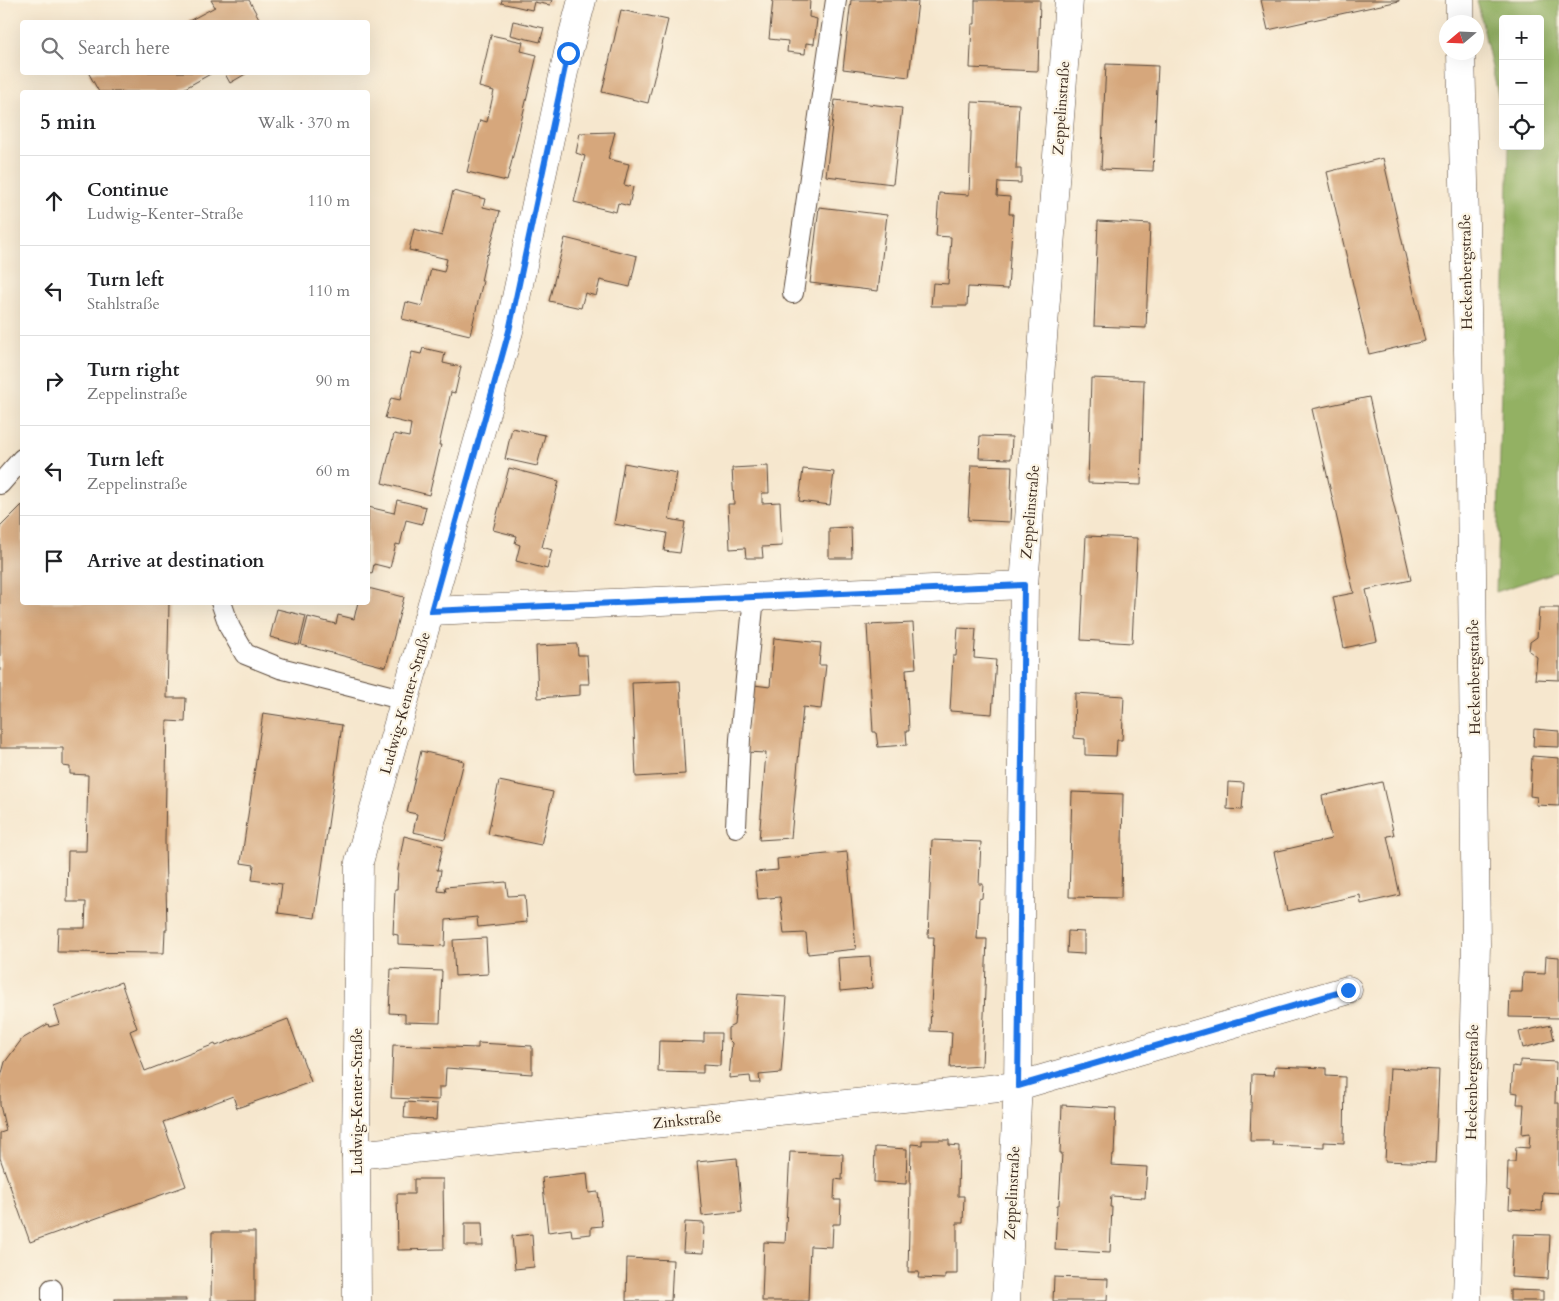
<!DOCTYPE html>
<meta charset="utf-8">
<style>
body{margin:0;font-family:Cardo,serif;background:#f6f6f6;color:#202124}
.controls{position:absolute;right:15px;top:15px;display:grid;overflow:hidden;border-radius:5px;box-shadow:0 5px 20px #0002}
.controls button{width:45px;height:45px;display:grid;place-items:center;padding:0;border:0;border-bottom:1px solid #e0e0e0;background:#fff;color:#202124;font:25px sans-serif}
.compass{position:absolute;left:1439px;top:15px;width:45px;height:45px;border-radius:50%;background:#fff;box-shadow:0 5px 20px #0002;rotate:251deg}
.stop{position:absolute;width:15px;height:15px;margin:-11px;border:4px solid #1a73e8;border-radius:50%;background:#fff}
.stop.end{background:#1a73e8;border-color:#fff;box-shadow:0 1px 5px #0008}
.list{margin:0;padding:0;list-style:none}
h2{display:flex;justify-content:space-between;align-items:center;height:65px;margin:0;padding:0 20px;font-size:21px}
h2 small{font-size:16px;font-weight:400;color:#757577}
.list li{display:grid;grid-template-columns:32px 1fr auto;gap:15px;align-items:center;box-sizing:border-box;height:90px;padding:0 20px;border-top:1px solid #e0e0e0}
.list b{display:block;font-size:19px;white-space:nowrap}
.list p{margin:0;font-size:16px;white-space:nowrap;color:#757577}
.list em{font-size:16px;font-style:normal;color:#757577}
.icon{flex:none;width:28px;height:28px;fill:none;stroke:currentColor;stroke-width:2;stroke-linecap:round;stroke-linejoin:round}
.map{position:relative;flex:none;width:1559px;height:1301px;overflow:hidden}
.search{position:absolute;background:#fff;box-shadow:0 5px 20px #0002;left:20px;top:20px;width:350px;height:55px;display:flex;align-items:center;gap:12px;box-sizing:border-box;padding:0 18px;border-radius:5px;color:#757577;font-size:19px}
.panel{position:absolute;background:#fff;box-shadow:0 5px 20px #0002;left:20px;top:90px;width:350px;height:515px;border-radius:5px}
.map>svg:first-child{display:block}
.forest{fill:#93b163;stroke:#676e40}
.building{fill:#d6a77b}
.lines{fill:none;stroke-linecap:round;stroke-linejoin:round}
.lane-casing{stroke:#574638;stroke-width:22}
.street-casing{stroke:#574638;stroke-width:29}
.lane{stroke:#fff;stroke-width:20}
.street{stroke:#fff;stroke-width:28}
.route{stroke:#1a73e8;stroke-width:6}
.labels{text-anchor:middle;stroke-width:4.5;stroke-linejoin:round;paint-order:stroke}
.street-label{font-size:15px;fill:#3b2a1e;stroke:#fcf5e5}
</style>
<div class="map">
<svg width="1559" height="1301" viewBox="0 0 1559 1301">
<rect width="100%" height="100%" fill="#fcf5e5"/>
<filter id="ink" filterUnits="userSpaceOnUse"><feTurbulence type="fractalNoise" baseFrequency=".02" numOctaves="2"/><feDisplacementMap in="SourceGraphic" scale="10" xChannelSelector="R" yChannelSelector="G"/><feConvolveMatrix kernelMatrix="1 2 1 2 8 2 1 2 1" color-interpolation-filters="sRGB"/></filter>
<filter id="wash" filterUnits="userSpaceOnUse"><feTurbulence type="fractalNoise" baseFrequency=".0096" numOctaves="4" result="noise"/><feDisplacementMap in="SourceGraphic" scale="20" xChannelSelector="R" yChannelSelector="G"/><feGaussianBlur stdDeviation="1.12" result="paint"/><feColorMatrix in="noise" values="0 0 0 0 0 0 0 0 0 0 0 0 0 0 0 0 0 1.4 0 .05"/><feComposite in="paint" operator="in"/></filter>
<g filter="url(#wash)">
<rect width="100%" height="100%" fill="#f6e7ce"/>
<polygon class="forest" points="1477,0 1559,0 1559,571 1496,592 1509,146 1540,146 1540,19 1503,19 1503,117"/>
<g id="blocks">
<g class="building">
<polygon points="211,0 249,0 261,22 187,22 215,7"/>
<polygon points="502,0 552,0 550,5 534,2 532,10 501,3"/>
<polygon points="773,0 810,0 809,17 817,19 814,44 806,43 805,54 787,52 788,41 769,39"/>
<polygon points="851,0 900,0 918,2 909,77 843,69"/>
<polygon points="975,0 1040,0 1038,71 970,68 972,24 975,24"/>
<polygon points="1261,0 1399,0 1399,1 1268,30"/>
<polygon points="621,10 668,20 648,103 602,92"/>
<polygon points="513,21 544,28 540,42 510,35"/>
<polygon points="491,35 523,42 521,51 537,55 507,181 467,172 480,120 487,122 494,91 479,87"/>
<polygon points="1106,64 1158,66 1153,171 1101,169"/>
<polygon points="88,72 214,72 178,92 177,91 174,92 99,92"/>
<polygon points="224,72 249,72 230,83"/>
<polygon points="835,100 902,108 893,184 826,176"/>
<polygon points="972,102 1019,104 1016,169 1021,169 1021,183 998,182 997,196 1010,197 1009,214 1013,214 1008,289 968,287 967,306 931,306 933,283 948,284 951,237 936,236 939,193 969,195"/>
<polygon points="615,132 608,159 629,164 624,185 633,187 629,206 618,203 616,212 574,202 585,156 576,153 580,133"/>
<polygon points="1383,158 1425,341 1369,354 1327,172"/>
<polygon points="453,191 485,199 483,207 500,211 488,255 487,254 481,281 483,281 470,335 402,319 406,302 422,306 431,269 444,272 447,259 409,250 414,229 442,236"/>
<polygon points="819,207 887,215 878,291 810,283"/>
<polygon points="1098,221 1150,224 1146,328 1094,326"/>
<polygon points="565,238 637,256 630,287 600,280 596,296 585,293 581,308 549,301"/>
<polygon points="423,348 445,353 443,363 461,367 455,393 451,392 439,445 441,445 429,495 382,483 394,434 409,437 411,424 385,418 391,398 400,400 412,352 421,354"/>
<polygon points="1091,378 1144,380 1141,485 1088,483"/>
<polygon points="1369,397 1411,580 1366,590 1377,641 1344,648 1333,597 1354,593 1312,409"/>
<polygon points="512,428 545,435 537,466 505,459"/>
<polygon points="980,436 1012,437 1011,459 979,458"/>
<polygon points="624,463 677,473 669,519 685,522 680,553 664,551 667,533 614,524"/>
<polygon points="971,465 1012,466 1010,522 968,520"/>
<polygon points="768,466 769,493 762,493 762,503 780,502 782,546 762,547 763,558 746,558 745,548 730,549 728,504 734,504 732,468"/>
<polygon points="509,468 559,481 542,547 552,550 547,569 516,561 520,545 515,543 517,536 493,530"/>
<polygon points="803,469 834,472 830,505 799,501"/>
<polygon points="397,500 426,507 422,524 406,520 400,545 396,544 390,568 374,564 372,574 368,572 368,507 394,513"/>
<polygon points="22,505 22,602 169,602 167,698 186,698 185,722 167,721 165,841 167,930 165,930 164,953 57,952 58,928 85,928 86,902 67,902 68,851 86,851 88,775 70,774 70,767 63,766 63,748 0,748 0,527"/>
<polygon points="851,527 852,558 829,558 829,528"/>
<polygon points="1086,536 1137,538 1132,643 1081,640"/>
<polygon points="368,588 404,597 386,667 301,645 308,617 336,624 338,615 354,619 358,602 368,602"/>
<polygon points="1539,608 1559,608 1559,680 1535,679 1537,657 1529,651 1530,642 1537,637"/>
<polygon points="277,609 306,616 299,645 270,637"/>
<polygon points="913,623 916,668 906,669 909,731 906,731 907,745 878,747 876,732 873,732 867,625"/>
<polygon points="958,628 976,629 974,658 996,660 992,714 950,711 953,656 956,656"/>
<polygon points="774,638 821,643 819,665 826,665 821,709 803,707 791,838 759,840 766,753 745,752 754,685 770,687"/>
<polygon points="577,644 578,655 587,655 589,684 580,684 580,695 538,698 536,646"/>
<polygon points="680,681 685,774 636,777 632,683"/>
<polygon points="1075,693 1124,696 1122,740 1117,740 1116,756 1085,755 1085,739 1074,738"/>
<polygon points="263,713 342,725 315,918 278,913 282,884 252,880 254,865 241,863"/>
<polygon points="1534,729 1559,731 1559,747 1533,746"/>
<polygon points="421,751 464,761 445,839 413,832 417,814 407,812"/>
<polygon points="1532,756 1559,758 1559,806 1536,805 1537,797 1530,796"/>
<polygon points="499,781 553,792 541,845 488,834"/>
<polygon points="1228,782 1244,783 1242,810 1227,809"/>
<polygon points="1382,782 1394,835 1387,836 1400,895 1361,904 1360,895 1287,911 1274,852 1331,839 1322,796"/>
<polygon points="1072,792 1123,794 1121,898 1069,897"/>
<polygon points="404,836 443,846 437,870 441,870 438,891 446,892 445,887 506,882 508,896 525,895 527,922 478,927 477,917 446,920 445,946 398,944 398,935 393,934 395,889 397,889 398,869"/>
<polygon points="932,840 981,842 979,884 983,884 982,898 979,899 977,939 987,939 982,1066 950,1068 952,1032 930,1031 934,937 928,937"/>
<polygon points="847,852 856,949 808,954 806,933 784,934 780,897 758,899 755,872 778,870 777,859"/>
<polygon points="1068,931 1084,932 1084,954 1067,953"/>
<polygon points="486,938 488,974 455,976 453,940"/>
<polygon points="870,956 872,988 840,991 838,958"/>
<polygon points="1546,956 1559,957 1559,1018 1509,1017 1510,992 1522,992 1523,973 1545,974"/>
<polygon points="391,969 442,971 440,1023 405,1022 405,1014 389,1013"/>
<polygon points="121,982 137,1028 130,1031 145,1071 215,1044 216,1046 288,1019 311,1082 237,1108 233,1096 163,1122 186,1186 30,1242 0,1158 0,1133 6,1131 0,1105 0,1080 5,1062 22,1039 48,1024 49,1027 60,1024 54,1006"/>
<polygon points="737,994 787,997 781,1073 759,1075 760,1083 751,1083 750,1076 729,1078 732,1043 728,1039 728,1028 734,1025"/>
<polygon points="1551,1025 1554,1040 1523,1048 1519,1032"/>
<polygon points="704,1033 721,1033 720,1066 703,1065 703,1073 658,1072 659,1041 704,1042"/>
<polygon points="478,1043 532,1046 532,1074 446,1068 445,1087 439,1087 439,1100 391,1098 393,1045 478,1048"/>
<polygon points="1520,1060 1556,1062 1555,1103 1559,1103 1559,1193 1543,1192 1542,1211 1509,1209 1510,1191 1507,1190 1508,1162 1515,1162 1516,1147 1529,1148 1530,1133 1522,1134 1524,1104 1517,1104 1518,1093 1511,1092 1513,1066 1520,1067"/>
<polygon points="1275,1066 1326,1068 1326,1076 1345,1077 1344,1143 1324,1142 1324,1147 1272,1145 1273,1141 1250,1141 1252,1074 1274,1075"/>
<polygon points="1390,1068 1439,1070 1435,1163 1385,1161"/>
<polygon points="405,1102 437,1104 436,1120 404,1118"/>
<polygon points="1062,1105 1116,1108 1114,1155 1112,1155 1111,1165 1147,1167 1145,1198 1111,1196 1110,1207 1112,1207 1110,1253 1055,1250 1057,1205 1059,1205 1062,1153 1060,1153"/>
<polygon points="922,1140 949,1140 949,1145 959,1146 958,1196 964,1196 963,1223 957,1223 957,1274 945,1274 945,1279 918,1278 919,1272 908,1272 911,1144 922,1145"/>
<polygon points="875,1147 907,1149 906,1184 874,1182"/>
<polygon points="790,1152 843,1154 842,1180 835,1179 834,1200 841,1200 840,1224 833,1224 832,1247 810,1246 808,1301 762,1301 764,1242 785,1243"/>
<polygon points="737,1158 742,1212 702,1216 697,1162"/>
<polygon points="587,1173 589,1193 598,1192 602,1226 591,1227 591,1234 572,1236 571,1229 548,1232 542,1178"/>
<polygon points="414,1179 443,1179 444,1249 398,1250 397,1194 414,1194"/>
<polygon points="685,1222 704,1223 703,1253 683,1252"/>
<polygon points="465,1223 482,1223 483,1246 465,1246"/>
<polygon points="212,1232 255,1232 255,1301 211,1301"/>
<polygon points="532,1234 534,1267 515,1269 512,1236"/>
<polygon points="1513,1234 1550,1235 1548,1279 1511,1277"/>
<polygon points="627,1258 673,1260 671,1301 626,1301"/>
<polygon points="1054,1277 1108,1279 1107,1301 1053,1301"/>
<polygon points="1510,1290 1543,1291 1543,1301 1510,1301"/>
<rect x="115" y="1299" width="71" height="2"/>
</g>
</g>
</g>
<g filter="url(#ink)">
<use href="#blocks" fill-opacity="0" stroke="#574638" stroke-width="1"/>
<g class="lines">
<g class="lane-casing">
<g id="lane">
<polyline points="793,293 836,0"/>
<polyline points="0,484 22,459"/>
<polyline points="221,602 230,628 245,654 280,668 405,700"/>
<polyline points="736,827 740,739 754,597"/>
<polyline points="52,1301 52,1289"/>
</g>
</g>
<g class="street-casing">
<g id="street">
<polyline points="1460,0 1460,22"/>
<polyline points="1461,52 1471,480 1476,945 1467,1301"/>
<polyline points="431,611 1024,585"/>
<polyline points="356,1155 1018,1086 1348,990"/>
<polyline points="357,1301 356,1155 359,862 509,331 568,53 582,0"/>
<polyline points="1006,1301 1018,1086 1024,585 1069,0"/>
</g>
</g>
<use href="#lane" class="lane"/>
<use href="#street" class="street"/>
</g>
</g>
<g class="lines" filter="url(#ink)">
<polyline class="route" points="568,53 509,331 431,611 1024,585 1018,1086 1348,990"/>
</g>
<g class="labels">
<g class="street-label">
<text transform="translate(1061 108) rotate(-86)" y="5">Zeppelinstraße</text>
<text transform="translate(1466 272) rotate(-91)" y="5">Heckenbergstraße</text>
<text transform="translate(1030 512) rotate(-85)" y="5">Zeppelinstraße</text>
<text transform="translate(1474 677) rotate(-91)" y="5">Heckenbergstraße</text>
<text transform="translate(405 703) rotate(-74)" y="5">Ludwig-Kenter-Straße</text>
<text transform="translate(1472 1082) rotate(-89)" y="5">Heckenbergstraße</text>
<text transform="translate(357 1101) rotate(-90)" y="5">Ludwig-Kenter-Straße</text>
<text transform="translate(687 1120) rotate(-6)" y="5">Zinkstraße</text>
<text transform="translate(1012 1193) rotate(-87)" y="5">Zeppelinstraße</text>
</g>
</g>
</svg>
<div class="controls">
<button>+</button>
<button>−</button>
<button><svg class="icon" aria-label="locate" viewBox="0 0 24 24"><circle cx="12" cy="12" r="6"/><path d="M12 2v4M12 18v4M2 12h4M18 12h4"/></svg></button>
</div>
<svg class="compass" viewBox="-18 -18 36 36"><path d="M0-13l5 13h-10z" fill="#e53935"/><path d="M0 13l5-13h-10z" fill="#757577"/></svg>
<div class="stop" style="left:568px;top:53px"></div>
<div class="stop end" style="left:1348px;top:990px"></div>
<div class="search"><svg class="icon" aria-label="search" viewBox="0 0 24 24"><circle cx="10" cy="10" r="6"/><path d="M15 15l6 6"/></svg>Search here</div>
<section class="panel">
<h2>5 min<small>Walk · 370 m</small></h2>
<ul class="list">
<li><svg class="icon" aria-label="ahead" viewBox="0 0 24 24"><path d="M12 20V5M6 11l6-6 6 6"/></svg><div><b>Continue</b><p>Ludwig-Kenter-Straße</p></div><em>110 m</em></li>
<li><svg class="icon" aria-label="left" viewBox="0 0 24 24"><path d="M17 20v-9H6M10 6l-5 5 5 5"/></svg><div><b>Turn left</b><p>Stahlstraße</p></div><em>110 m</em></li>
<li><svg class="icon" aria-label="right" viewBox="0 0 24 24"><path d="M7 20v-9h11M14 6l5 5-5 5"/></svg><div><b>Turn right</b><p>Zeppelinstraße</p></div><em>90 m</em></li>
<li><svg class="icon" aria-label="left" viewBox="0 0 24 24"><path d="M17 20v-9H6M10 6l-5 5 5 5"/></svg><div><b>Turn left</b><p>Zeppelinstraße</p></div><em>60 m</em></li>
<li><svg class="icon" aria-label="arrive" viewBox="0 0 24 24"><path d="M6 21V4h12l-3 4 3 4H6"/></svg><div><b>Arrive at destination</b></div></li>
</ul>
</section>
</div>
